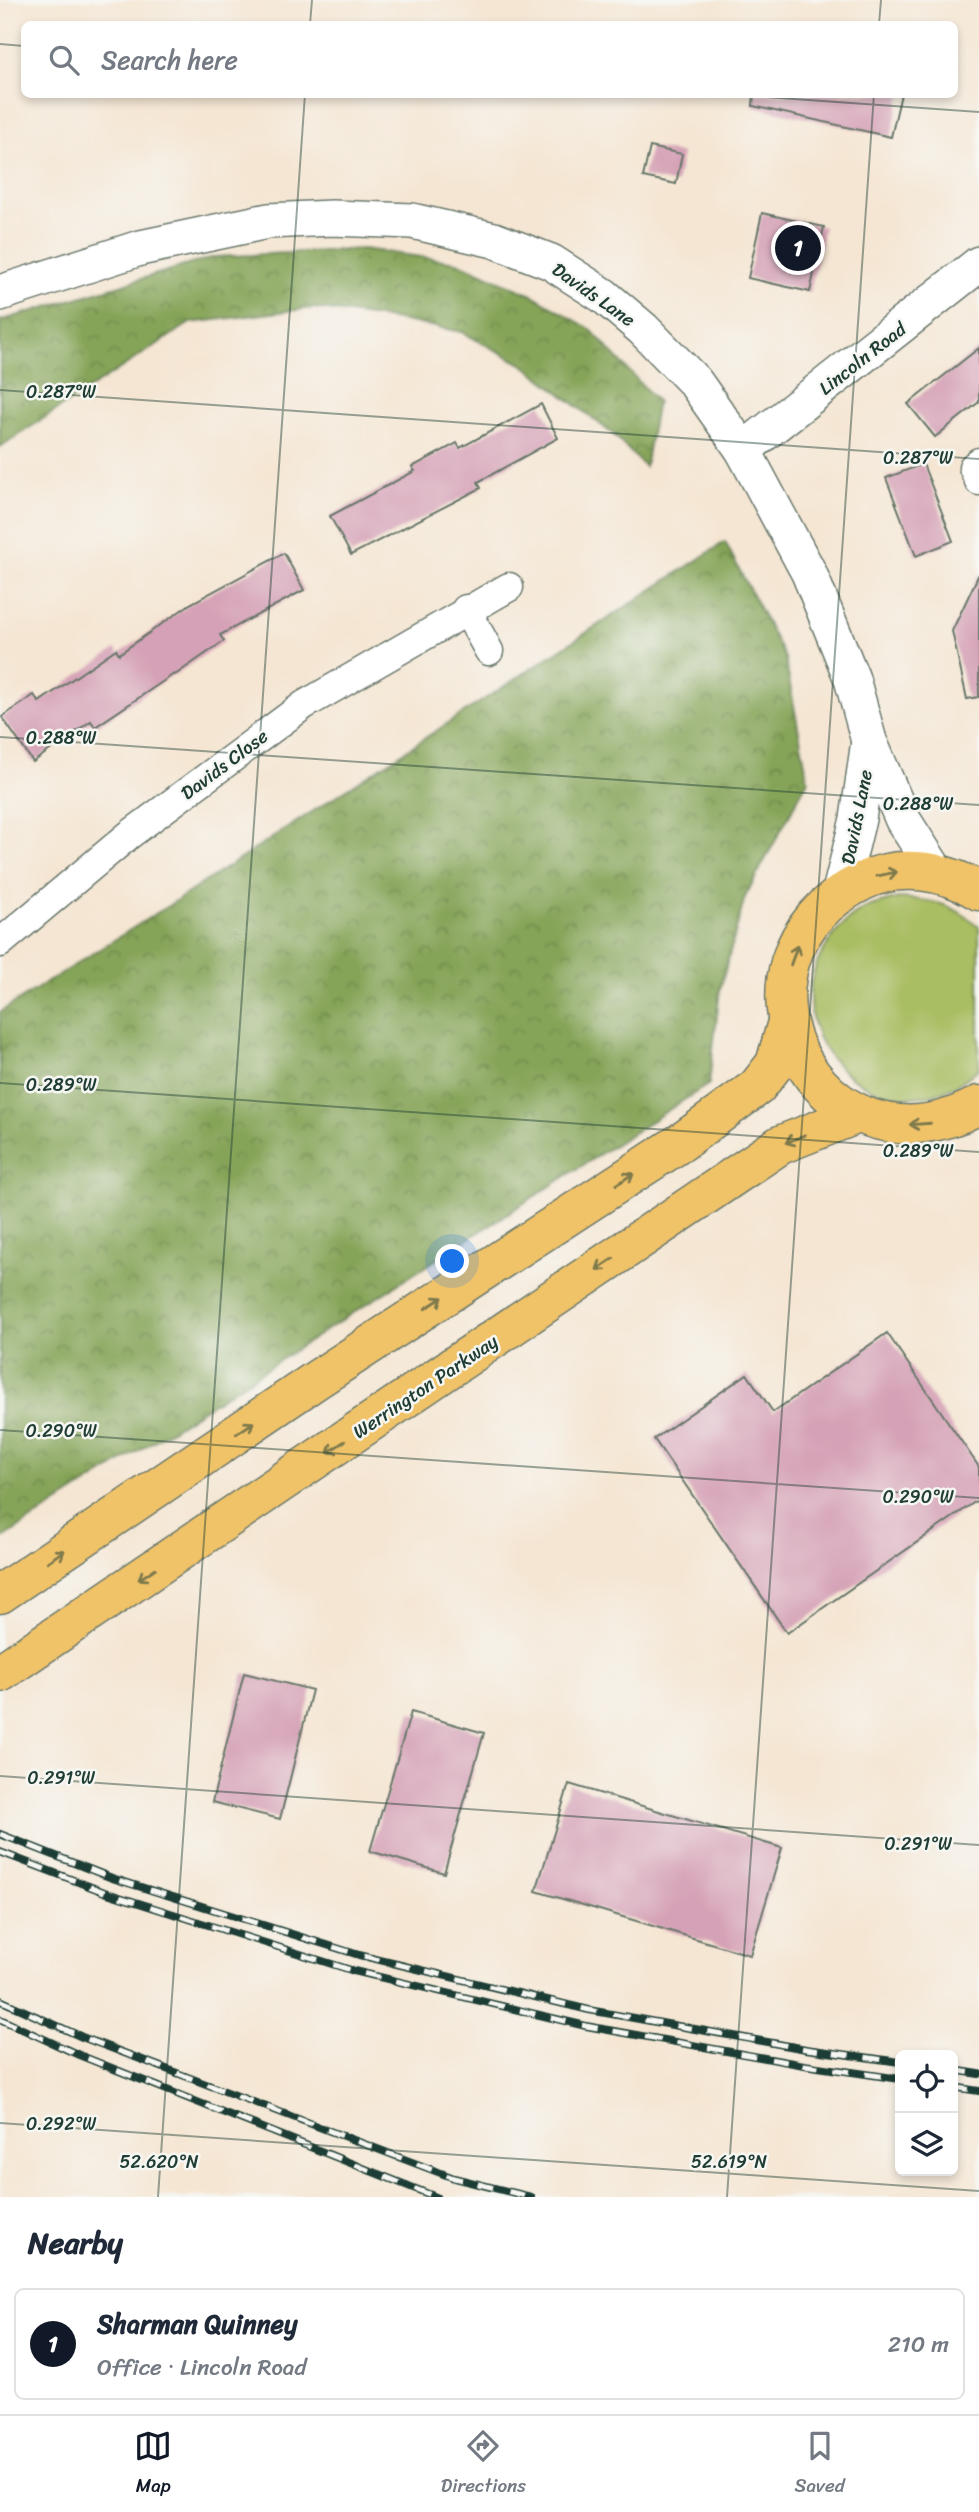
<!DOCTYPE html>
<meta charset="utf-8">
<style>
body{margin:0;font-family:Sriracha,sans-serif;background:#f6f6f7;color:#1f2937}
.controls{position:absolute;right:21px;bottom:21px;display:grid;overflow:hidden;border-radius:10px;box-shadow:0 4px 10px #0003}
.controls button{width:63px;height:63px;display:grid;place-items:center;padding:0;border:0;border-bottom:2px solid #e0e1e3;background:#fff;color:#1f2937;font:35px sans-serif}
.you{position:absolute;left:453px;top:1262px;width:24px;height:24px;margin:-18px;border:5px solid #fff;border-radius:50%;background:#1a73e8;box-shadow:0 0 0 10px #1a73e833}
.badge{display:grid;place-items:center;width:46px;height:46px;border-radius:50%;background:#111827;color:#fff;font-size:23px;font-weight:700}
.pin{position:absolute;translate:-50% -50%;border:4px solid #fff;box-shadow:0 2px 7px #0006}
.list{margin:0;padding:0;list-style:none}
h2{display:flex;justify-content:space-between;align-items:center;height:91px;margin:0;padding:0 28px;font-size:30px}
h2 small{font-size:23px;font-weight:400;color:#747a83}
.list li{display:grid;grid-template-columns:46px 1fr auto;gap:21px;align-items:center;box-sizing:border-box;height:112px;margin:0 14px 14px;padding:0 14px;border:2px solid #e0e1e3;border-radius:10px}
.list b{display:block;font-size:26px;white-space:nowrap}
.list p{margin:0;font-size:23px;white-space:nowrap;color:#747a83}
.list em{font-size:23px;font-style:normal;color:#747a83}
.icon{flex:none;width:38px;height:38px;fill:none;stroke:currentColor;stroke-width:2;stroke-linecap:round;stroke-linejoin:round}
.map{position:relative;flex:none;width:979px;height:2197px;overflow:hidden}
.search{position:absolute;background:#fff;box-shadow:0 4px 10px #0003;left:21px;right:21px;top:21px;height:77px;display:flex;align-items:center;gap:18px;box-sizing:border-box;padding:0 24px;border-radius:10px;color:#747a83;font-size:26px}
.sheet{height:217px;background:#fff}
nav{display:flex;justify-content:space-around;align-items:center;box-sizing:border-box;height:98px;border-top:2px solid #e0e1e3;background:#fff;font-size:19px;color:#747a83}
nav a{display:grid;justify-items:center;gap:4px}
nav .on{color:#111827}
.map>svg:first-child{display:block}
.grass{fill:#a9bd62;stroke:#647d4b;stroke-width:2}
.forest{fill:url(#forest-crowns);stroke:#527046;stroke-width:2}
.building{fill:#d5a1b6}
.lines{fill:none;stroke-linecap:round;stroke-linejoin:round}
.minor-casing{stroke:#6a786c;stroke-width:31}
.tertiary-casing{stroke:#6a786c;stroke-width:38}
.trunk-casing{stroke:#6a786c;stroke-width:41}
.minor{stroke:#fff;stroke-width:28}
.tertiary{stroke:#fff;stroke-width:35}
.trunk{stroke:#f1c369;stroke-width:38}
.rail-casing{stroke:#1f3d34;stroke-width:8}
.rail{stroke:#f6f6f2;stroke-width:5;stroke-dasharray:16;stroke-linecap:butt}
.oneway{stroke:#7d794c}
.ticks{fill:none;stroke:#1f3d34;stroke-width:2;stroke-opacity:0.45}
.labels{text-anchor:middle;stroke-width:5;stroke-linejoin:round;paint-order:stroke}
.street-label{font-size:19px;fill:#1f3d34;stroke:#f6f6f2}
.ticks-label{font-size:18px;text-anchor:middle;fill:#1f3d34;stroke:#f6f6f2;stroke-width:5;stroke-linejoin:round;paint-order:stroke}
</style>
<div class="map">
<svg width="979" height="2197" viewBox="0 0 979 2197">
<defs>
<pattern id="forest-crowns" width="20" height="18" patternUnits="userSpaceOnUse" patternTransform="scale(1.75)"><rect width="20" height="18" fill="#86a458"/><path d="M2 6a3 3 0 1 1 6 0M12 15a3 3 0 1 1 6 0" fill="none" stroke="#6d874a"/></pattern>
</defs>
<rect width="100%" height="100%" fill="#f6f6f2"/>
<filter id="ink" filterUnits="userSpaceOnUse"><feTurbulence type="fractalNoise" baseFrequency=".0143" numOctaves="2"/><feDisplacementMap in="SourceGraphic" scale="14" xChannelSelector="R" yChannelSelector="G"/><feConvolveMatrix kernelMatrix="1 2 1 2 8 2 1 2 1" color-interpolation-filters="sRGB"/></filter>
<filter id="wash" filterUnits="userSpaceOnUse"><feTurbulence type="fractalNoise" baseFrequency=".00686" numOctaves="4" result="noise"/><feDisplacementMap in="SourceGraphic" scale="28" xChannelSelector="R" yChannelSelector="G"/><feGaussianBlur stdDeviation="1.57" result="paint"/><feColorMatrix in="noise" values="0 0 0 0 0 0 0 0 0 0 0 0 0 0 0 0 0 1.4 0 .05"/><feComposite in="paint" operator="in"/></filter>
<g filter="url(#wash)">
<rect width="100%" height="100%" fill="#f5e6d3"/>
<path class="grass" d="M899,898C933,900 953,903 979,927V1068C890,1152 761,1037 829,942C839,927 852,914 868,907C878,903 889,901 899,898Z"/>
<g class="forest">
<polygon points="363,249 457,262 534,296 590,329 657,401 645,467 614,435 524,365 462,332 399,320 313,308 190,323 0,447 0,321 214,257"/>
<polygon points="725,542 785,658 808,780 745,897 720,989 709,1084 0,1540 0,1012 171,904"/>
</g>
<g id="blocks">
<g class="building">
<polygon points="754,94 901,94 891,137 753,106"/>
<polygon points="650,147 682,154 676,184 643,177"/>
<polygon points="762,213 824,227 810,292 748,278"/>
<polygon points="979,348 979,402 935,437 908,404"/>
<polygon points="541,404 558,438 478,482 481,488 351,555 330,516 415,471 412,467 457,443 460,448"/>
<polygon points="923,464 953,541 916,556 886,478"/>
<polygon points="284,553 304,590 220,635 224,641 175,675 174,674 95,727 91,721 33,762 2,717 34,695 39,702 116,649 119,654 190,604"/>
<polygon points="979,574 979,697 967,699 952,631"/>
<polygon points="887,1333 979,1467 979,1499 787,1633 654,1439 747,1374 773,1412"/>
<polygon points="244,1673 312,1690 280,1819 212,1802"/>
<polygon points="411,1712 484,1733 444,1873 370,1851"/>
<polygon points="569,1784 782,1848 750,1955 536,1891"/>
</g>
</g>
</g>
<g filter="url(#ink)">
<use href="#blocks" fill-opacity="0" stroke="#6a786c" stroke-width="2"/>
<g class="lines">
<g class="minor-casing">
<g id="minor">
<polyline points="979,462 973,467 979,481"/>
<polyline points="466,609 489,651"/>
<polyline points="0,943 129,835 304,705 509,587"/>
</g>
</g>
<g class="tertiary-casing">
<g id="tertiary">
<polyline points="0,293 140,248 268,221 332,218 412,221 494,240 551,262 604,296 643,329 695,382 743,450 809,573 852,679 869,741 903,820 937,873"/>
<polyline points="743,450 979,264"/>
<polyline points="840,892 858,819 869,741"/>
</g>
</g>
<g class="trunk-casing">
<g id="trunk">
<path d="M979,891C945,870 899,863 863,881C701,961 818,1192 979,1105"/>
<polyline points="0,1594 316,1380 683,1141 757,1087 775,1064 787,1022"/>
<polyline points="0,1673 780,1145 858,1114"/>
</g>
</g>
<use href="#minor" class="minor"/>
<use href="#tertiary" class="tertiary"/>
<use href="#trunk" class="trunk"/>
<g class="rail-casing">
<g id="rail">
<polyline points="0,1834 112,1878 359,1955 589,2010 806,2049 900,2062"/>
<polyline points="0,1852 107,1893 354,1971 586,2026 804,2065 900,2079"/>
<polyline points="0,2000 82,2037 454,2178 531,2197"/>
<polyline points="0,2019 79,2055 436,2197"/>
<polyline points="953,2070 979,2074"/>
<polyline points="953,2087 979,2091"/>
</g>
</g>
<use href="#rail" class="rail"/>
</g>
<defs><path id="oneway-shaft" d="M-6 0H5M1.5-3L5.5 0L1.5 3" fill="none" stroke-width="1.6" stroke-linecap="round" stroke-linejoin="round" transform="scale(1.75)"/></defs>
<g class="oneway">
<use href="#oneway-shaft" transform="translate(887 874) rotate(-12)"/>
<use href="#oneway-shaft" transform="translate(794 955) rotate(-71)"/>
<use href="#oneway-shaft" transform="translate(920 1124) rotate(176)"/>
<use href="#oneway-shaft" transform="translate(795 1139) rotate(157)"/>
<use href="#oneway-shaft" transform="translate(625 1179) rotate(-33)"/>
<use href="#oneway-shaft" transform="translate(605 1264) rotate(146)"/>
<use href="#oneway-shaft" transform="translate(434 1303) rotate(-33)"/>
<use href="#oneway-shaft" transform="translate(245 1428) rotate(-34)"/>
<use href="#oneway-shaft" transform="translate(336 1447) rotate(146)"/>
<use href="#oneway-shaft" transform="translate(56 1556) rotate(-34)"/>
<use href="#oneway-shaft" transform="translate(147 1574) rotate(146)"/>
</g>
</g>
<path class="ticks" d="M310,24L312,0M879,24L881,0M0,44L24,46M723,94L979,112M0,390L979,459M0,737L979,805M0,1083L979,1152M0,1430L979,1498M0,1776L979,1845M0,2123L979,2191M158,2197L305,94M727,2197L874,94"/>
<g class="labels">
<g class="street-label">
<text transform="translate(594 294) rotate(35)" y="7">Davids Lane</text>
<text transform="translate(862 358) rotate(-38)" y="7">Lincoln Road</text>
<text transform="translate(224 764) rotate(-37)" y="7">Davids Close</text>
<text transform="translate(856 817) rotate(-79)" y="7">Davids Lane</text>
<text transform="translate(425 1386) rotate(-34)" y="7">Werrington Parkway</text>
</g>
</g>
<g class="ticks-label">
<text x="61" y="398">0.287°W</text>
<text x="918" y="464">0.287°W</text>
<text x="61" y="744">0.288°W</text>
<text x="918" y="810">0.288°W</text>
<text x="61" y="1091">0.289°W</text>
<text x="918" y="1157">0.289°W</text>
<text x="61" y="1437">0.290°W</text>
<text x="918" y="1503">0.290°W</text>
<text x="61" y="1784">0.291°W</text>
<text x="918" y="1850">0.291°W</text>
<text x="61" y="2130">0.292°W</text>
<text x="159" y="2168">52.620°N</text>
<text x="729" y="2168">52.619°N</text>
</g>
</svg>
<div class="controls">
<button><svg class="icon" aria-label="locate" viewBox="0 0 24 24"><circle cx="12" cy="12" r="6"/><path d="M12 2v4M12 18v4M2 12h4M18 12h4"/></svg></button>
<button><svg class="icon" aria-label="layers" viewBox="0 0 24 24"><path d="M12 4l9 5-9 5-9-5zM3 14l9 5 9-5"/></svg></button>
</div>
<div class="you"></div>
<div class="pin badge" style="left:798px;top:248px">1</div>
<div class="search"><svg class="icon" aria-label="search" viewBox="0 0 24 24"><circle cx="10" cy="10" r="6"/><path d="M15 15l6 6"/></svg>Search here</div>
</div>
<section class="sheet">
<h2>Nearby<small></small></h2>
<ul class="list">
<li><span class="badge">1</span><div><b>Sharman Quinney</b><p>Office · Lincoln Road</p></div><em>210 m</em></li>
</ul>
</section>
<nav>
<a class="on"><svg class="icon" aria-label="map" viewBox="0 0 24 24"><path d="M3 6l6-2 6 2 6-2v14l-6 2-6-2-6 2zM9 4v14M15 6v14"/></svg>Map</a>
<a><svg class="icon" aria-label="directions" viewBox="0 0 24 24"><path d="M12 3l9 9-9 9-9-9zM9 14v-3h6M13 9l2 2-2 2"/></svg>Directions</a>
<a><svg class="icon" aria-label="saved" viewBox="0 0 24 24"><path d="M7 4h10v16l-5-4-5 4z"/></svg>Saved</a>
</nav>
